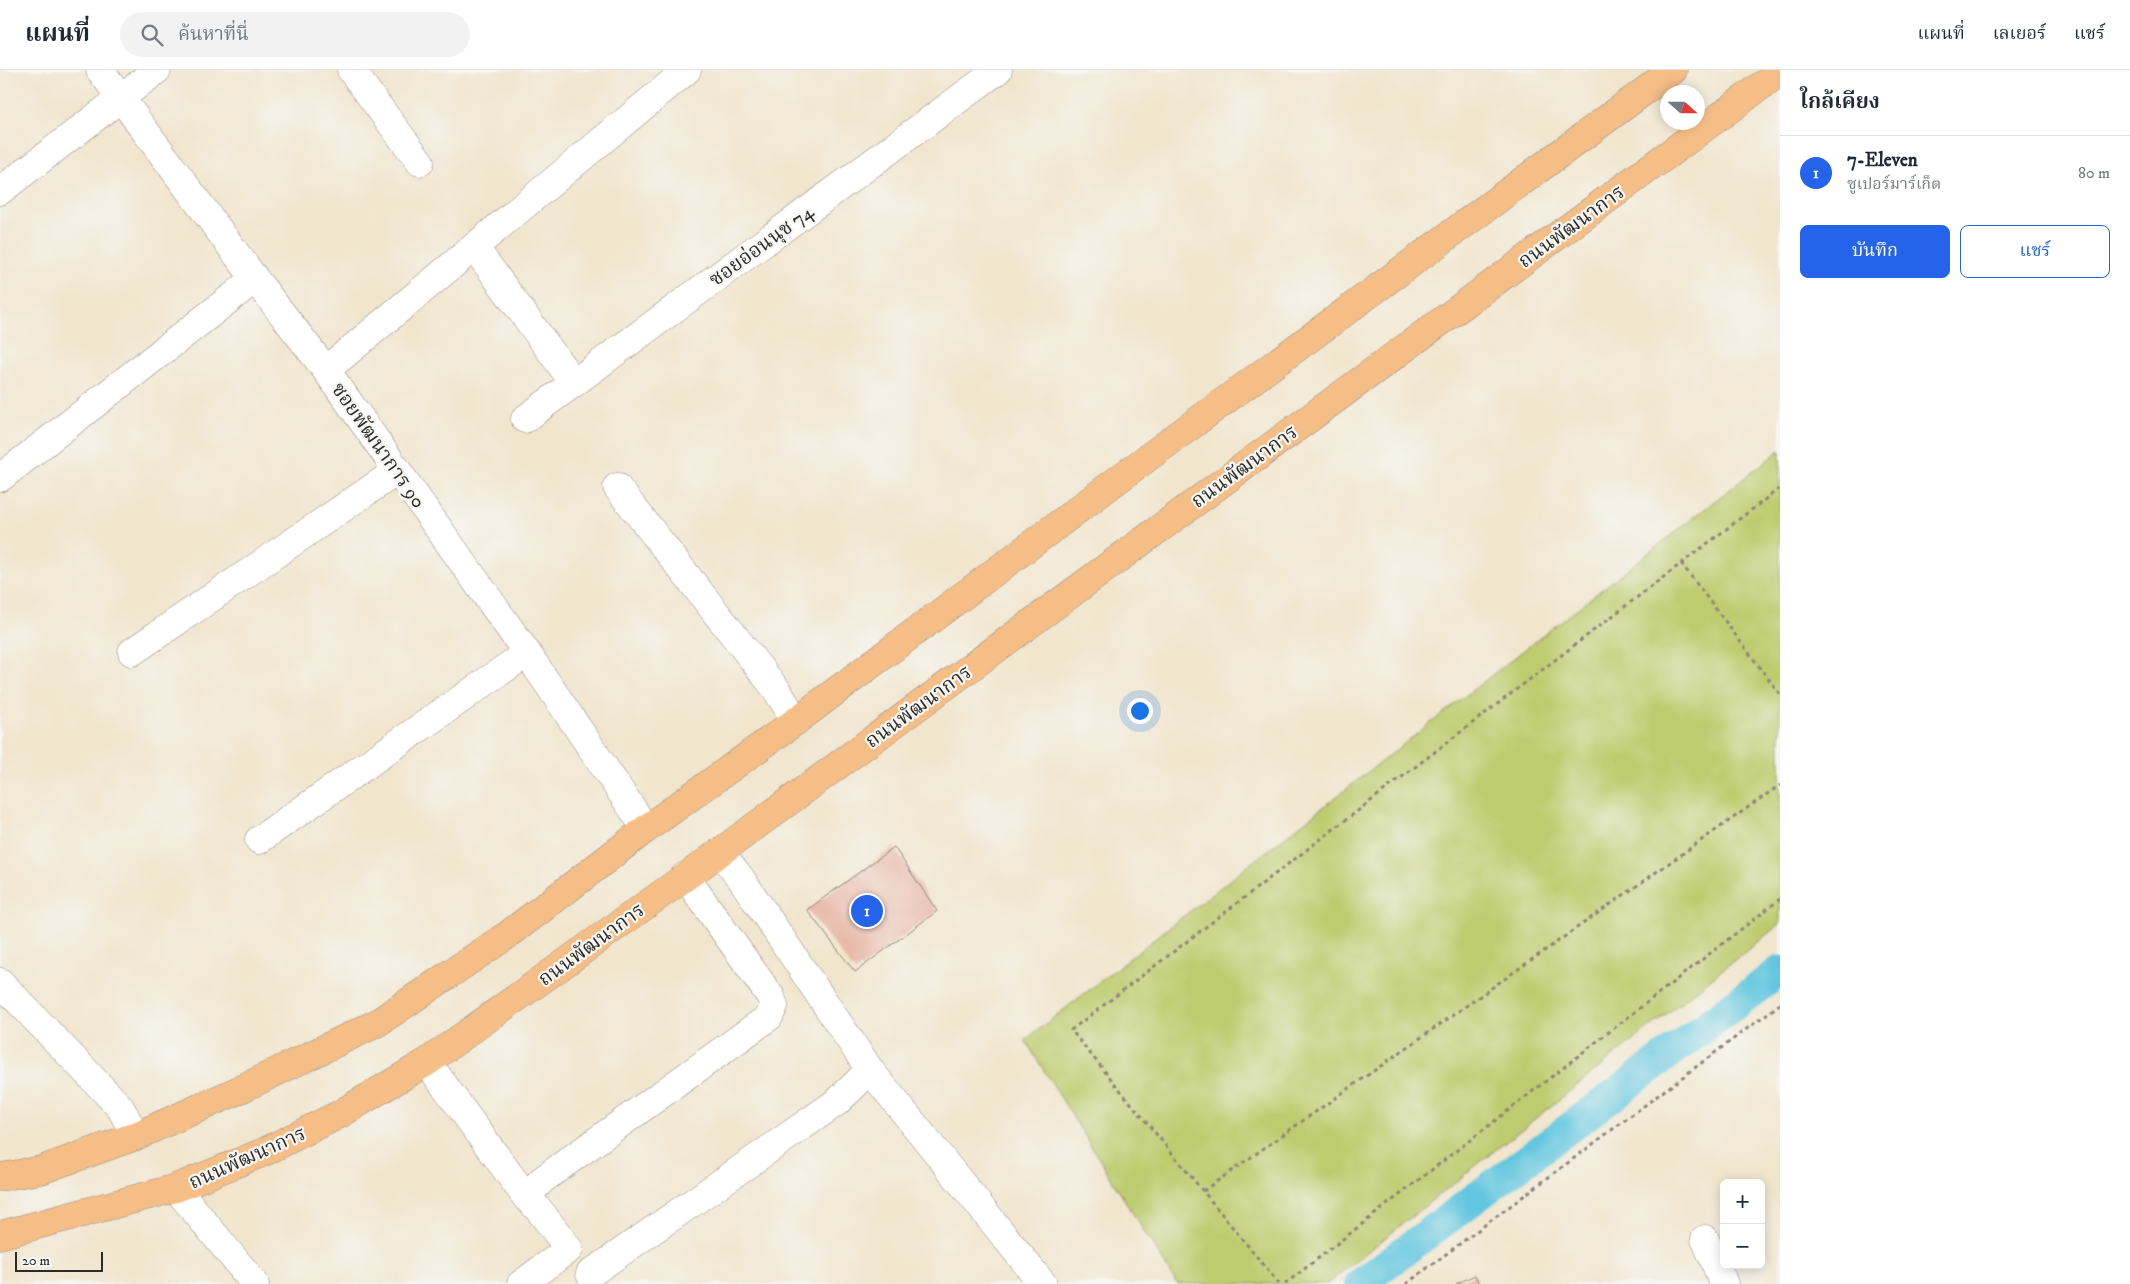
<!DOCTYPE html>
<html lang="th">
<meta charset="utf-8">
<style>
body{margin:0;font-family:"IM FELL DW Pica","Noto Serif Thai",serif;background:#f2f2f3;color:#1f2937}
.controls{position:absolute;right:15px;bottom:15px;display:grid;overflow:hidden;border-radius:8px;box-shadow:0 2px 12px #0003}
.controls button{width:45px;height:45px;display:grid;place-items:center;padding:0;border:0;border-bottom:1px solid #e0e1e3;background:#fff;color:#1f2937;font:25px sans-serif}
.compass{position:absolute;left:1660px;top:15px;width:45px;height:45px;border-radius:50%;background:#fff;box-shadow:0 2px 12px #0003;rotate:111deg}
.scale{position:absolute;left:15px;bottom:12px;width:88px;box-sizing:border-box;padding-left:5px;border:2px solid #2b2b2b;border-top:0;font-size:14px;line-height:18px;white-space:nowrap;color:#2b2b2b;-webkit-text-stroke:4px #f6f6f2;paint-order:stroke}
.you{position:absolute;left:1139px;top:640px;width:18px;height:18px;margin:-12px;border:4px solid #fff;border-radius:50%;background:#1a73e8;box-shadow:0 0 0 8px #1a73e833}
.badge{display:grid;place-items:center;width:32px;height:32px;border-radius:50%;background:#2563eb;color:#fff;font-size:16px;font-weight:700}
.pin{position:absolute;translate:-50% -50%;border:2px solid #fff;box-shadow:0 1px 5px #0006}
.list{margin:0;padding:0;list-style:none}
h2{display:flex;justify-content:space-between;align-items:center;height:65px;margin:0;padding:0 20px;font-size:21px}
h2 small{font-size:16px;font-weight:400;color:#747a83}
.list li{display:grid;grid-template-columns:32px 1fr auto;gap:15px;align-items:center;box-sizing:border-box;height:75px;padding:0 20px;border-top:1px solid #e0e1e3}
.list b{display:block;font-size:19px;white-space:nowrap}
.list p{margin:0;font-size:16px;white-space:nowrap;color:#747a83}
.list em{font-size:16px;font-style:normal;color:#747a83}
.actions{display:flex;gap:10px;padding:15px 20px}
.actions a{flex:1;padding:11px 0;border:1px solid #2563eb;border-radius:8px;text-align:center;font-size:18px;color:#2563eb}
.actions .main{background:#2563eb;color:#fff}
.icon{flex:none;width:28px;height:28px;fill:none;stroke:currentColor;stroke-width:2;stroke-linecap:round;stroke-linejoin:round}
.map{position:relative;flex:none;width:1780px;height:1214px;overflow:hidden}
header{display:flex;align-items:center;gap:30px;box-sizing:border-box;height:70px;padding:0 25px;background:#fff;border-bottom:1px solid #e0e1e3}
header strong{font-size:24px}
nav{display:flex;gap:28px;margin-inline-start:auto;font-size:18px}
.search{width:350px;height:45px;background:#f2f2f3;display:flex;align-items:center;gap:12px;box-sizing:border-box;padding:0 18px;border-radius:28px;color:#747a83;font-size:19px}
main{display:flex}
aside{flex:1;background:#fff}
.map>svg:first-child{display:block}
.green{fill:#bdcc6e;stroke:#747c4c}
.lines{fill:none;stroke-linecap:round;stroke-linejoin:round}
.canal{stroke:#62c6df;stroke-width:31}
.building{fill:#e7b6a6}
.minor-casing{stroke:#8e887c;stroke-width:29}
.major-casing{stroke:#8e887c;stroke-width:29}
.path{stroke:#8e887c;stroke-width:3;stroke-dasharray:4 4;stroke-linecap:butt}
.minor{stroke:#fff;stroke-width:28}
.major{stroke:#f6be87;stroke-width:28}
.labels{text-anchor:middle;stroke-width:4.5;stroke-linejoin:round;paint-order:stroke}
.street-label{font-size:20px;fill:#2b2b2b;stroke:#f6f6f2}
</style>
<header>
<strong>แผนที่</strong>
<div class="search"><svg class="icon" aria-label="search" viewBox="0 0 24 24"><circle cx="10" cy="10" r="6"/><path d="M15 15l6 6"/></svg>ค้นหาที่นี่</div>
<nav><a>แผนที่</a><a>เลเยอร์</a><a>แชร์</a></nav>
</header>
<main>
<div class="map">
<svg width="1780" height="1214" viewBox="0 0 1780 1214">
<rect width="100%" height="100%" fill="#f6f6f2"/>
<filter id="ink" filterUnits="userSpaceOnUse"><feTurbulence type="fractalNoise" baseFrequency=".02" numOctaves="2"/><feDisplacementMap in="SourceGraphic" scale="10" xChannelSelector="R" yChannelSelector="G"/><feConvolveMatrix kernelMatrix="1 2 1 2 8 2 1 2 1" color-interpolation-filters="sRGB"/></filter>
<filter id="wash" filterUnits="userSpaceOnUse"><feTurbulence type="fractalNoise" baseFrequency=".0096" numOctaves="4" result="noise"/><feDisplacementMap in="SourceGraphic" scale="20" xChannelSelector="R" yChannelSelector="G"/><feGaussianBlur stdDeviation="1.12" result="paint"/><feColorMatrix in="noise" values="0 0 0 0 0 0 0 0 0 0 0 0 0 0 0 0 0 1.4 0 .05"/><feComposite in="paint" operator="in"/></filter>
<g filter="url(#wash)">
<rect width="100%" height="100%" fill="#f1e5cd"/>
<polygon class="green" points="1780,380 1780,854 1327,1214 1177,1214 1025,970"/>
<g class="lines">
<polyline class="canal" points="1360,1214 1780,901"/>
</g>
<g id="blocks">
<g class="building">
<polygon points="894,777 937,841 855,902 807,840"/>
<polygon points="1475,1205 1479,1214 1456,1214"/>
</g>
</g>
</g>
<g filter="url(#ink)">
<use href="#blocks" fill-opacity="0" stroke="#8e887c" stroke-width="1"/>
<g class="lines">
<g class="minor-casing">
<g id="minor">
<polyline points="100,0 255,209 326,300 527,583 646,759"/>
<polyline points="351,0 420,92"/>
<polyline points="0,121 157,0"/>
<polyline points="475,178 574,313"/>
<polyline points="326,300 687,0"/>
<polyline points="525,349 998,0"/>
<polyline points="0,408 255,209"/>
<polyline points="617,417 776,619 796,651"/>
<polyline points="132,582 397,401"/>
<polyline points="259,770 527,583"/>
<polyline points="720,782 742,810 870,1000 1043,1214"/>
<polyline points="0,912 120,1037 136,1066"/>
<polyline points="427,992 526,1127"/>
<polyline points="176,1118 255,1214"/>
<polyline points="1705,1169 1724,1214"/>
<polyline points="590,1204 837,1032 870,1000"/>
<polyline points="521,1214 569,1179 540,1141 526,1127 542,1110 769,947 774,936 771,927 685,806"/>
</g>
</g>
<g class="major-casing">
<g id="major">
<polyline points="0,1107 41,1100 136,1066 239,1020 377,953 509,864 646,759 796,651 1116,411 1673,0"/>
<polyline points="0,1165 176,1118 264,1082 340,1044 427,992 720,782 1780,2"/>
</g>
</g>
<g class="path">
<polyline points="1681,493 1780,624"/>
<polyline points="1203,1121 1780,715"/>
<polyline points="1279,1214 1071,960 1780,418"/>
<polyline points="1285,1214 1780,829"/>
<polyline points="1406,1214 1780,934"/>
</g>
<use href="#minor" class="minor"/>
<use href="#major" class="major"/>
</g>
</g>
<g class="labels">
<g class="street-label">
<text transform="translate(1571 156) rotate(-36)" y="7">ถนนพัฒนาการ</text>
<text transform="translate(761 175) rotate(-36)" y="7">ซอยอ่อนนุช 74</text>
<text transform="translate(379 375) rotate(55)" y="7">ซอยพัฒนาการ 90</text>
<text transform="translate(1244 396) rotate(-36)" y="7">ถนนพัฒนาการ</text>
<text transform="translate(918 636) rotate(-36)" y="7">ถนนพัฒนาการ</text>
<text transform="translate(591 874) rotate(-36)" y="7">ถนนพัฒนาการ</text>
<text transform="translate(247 1087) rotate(-24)" y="7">ถนนพัฒนาการ</text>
</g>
</g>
</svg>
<div class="controls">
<button>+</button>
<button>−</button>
</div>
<svg class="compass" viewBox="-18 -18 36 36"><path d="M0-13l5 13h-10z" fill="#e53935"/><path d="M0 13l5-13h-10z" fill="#747a83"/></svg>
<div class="scale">20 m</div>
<div class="you"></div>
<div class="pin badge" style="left:867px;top:841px">1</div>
</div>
<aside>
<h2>ใกล้เคียง<small></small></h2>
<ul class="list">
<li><span class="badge">1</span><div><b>7-Eleven</b><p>ซูเปอร์มาร์เก็ต</p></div><em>80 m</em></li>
</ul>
<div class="actions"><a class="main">บันทึก</a><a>แชร์</a></div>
</aside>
</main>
